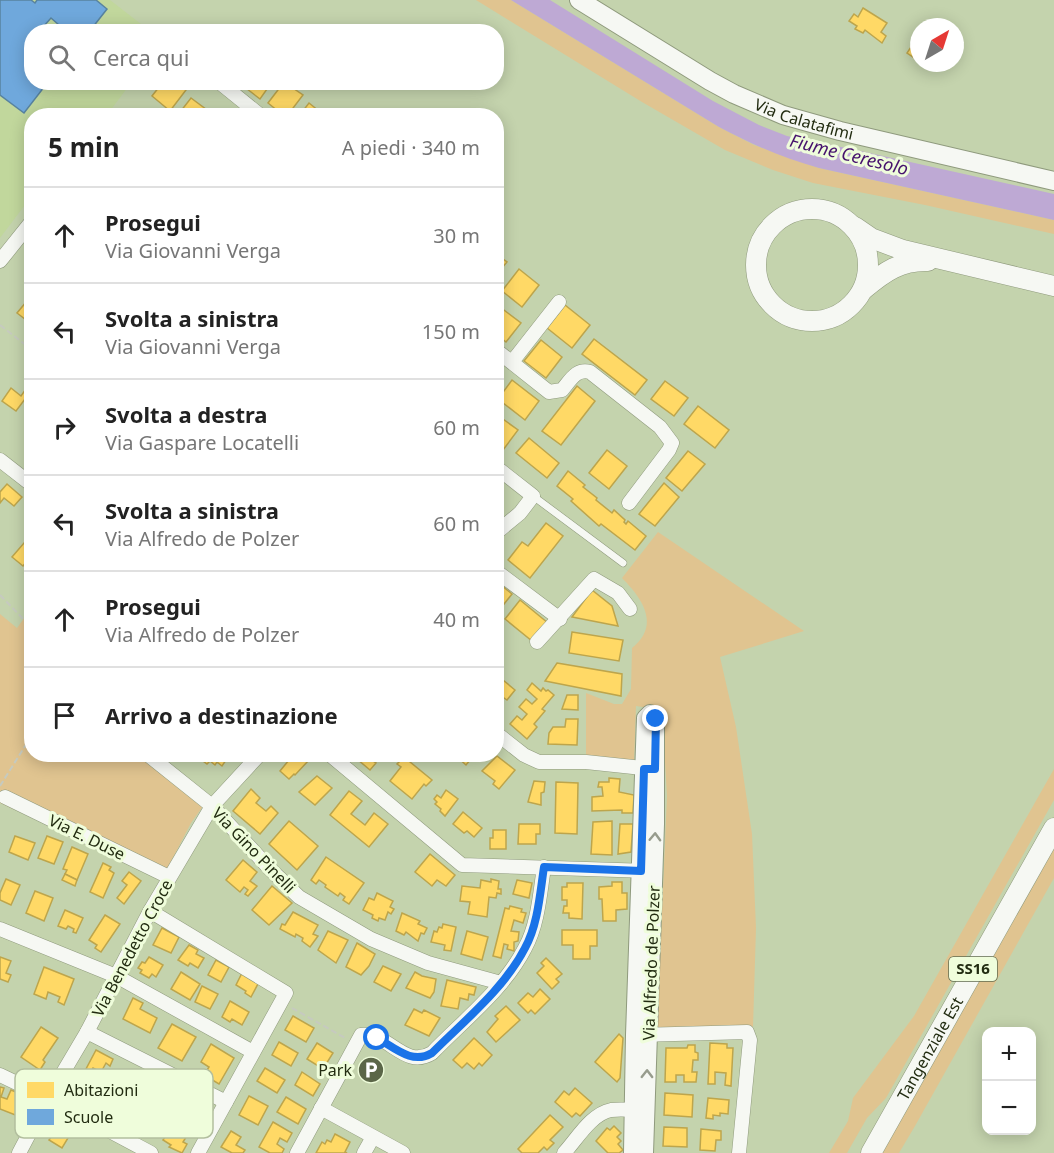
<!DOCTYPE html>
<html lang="it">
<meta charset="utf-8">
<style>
body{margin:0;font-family:"Noto Sans",sans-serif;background:#f2f2f2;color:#222}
.controls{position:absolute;right:18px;bottom:18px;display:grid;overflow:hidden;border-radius:12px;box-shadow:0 3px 15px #0003}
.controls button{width:54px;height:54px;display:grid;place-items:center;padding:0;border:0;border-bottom:2px solid #e0e0e0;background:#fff;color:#222;font:30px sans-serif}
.compass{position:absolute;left:910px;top:18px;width:54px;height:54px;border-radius:50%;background:#fff;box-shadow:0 3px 15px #0003;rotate:39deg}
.stop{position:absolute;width:18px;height:18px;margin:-14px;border:4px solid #1a73e8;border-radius:50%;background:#fff}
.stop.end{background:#1a73e8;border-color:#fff;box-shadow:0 2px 6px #0008}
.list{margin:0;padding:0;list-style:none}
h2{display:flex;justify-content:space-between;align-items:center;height:78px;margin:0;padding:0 24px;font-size:26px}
h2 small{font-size:20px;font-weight:400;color:#767676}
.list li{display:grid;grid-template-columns:39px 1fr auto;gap:18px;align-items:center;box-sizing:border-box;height:96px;padding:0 24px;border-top:2px solid #e0e0e0}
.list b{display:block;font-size:22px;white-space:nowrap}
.list p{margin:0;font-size:20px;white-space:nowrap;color:#767676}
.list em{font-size:20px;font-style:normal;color:#767676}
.icon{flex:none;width:33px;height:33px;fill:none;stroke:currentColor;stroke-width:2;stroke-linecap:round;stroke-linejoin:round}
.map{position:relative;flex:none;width:1054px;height:1153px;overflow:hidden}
.search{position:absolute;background:#fff;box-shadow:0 3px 15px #0003;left:24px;top:24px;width:480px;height:66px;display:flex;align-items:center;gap:15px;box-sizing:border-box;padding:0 21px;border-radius:24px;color:#767676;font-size:22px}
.panel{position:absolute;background:#fff;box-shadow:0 3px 15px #0003;left:24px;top:108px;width:480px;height:654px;border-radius:24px}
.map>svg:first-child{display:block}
.built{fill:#c1d79c}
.green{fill:#e0c490}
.water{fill:#bea9d4}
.homes{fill:#ffd966;stroke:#bda54c;stroke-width:1.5}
.schools{fill:#6fa8dc;stroke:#58839f;stroke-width:1.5}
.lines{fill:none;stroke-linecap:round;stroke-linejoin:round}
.service-casing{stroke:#8f9a7d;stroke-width:8}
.minor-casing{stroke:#8f9a7d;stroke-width:15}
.tertiary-casing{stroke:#8f9a7d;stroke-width:18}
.secondary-casing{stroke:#8f9a7d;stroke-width:20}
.primary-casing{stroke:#8f9a7d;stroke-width:21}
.path{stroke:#c6cabf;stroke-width:2;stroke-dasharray:6 3;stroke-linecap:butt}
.service{stroke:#f6f8f3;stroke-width:7}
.minor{stroke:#f6f8f3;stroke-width:14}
.tertiary{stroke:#f6f8f3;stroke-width:16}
.secondary{stroke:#f6f8f3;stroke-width:18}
.primary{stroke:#f6f8f3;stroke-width:20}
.oneway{stroke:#979c8d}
.route{stroke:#1a73e8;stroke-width:8}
.labels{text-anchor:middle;stroke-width:6;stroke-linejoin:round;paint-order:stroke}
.shield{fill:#effddb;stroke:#606b4e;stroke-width:1.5}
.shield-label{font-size:15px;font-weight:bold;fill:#222c11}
.street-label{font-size:16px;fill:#222c11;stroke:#effddb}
.poi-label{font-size:16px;fill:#222c11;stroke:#effddb;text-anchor:end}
.water-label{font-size:18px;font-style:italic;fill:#46126d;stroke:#effddb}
.key{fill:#effddb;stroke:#b2be9e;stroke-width:1.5}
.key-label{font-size:16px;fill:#222c11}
</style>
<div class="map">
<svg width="1054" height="1153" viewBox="0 0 1054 1153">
<rect width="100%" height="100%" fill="#c4d3ad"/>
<polygon class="built" points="0,0 110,0 150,31 32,32 32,82 131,83 107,115 32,116 31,197 0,238"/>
<g class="green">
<polygon points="476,0 511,0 719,127 754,145 819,168 1054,220 1054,234 925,205 813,183 773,170 725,150 642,102"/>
<path d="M658,532L804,631L720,657L736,727L752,834L756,928L753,1027L749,1025L657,1028L667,796L662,710L636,706L634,764L586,757V693L614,704H622L631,689L632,648C661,625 642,598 622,578Z"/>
<polygon points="31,609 32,754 139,755 206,802 191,823 163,877 0,803 0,614 17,628"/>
<polygon points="1054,769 1054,800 886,1098 867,1118 847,1153 829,1153 848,1121 853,1098 914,1016"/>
<polygon points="1054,848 1054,878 915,1126 899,1153 881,1153"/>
</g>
<path class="water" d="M511,0H550L713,101L759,125L787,136L856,150L1054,194V220L819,168C783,158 751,144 719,127Z"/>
<g class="homes">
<polygon points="863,8 887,23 881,32 886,36 882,43 865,30 863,33 855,29 857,26 849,21 854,14 858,17"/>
<polygon points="919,35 919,61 907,53"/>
<polygon points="163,82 185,82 189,86 170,111 152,96"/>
<polygon points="243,82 272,82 260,99 242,85"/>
<polygon points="284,82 303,95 287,116 284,116 268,103"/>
<polygon points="191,98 207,110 203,116 177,116"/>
<polygon points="309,103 325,116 299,116"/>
<polygon points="496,254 507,262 496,275"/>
<polygon points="519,269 539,285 522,307 502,291"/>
<polygon points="32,295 32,321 30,323 17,313"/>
<polygon points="496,304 521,323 506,342 496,334"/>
<polygon points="565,305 590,325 572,348 547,328"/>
<polygon points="594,339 647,380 635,395 582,354"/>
<polygon points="541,340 562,357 546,378 524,361"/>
<polygon points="512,380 539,401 525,420 498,399"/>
<polygon points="665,381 688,398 674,416 651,399"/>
<polygon points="31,382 32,404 25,399 16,411 2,401 11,388 21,396"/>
<polygon points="577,386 595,401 561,445 542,431"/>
<polygon points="698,406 729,430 715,448 684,424"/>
<polygon points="496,414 518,430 503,450 496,445"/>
<polygon points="529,438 559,463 547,478 516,453"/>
<polygon points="607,450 627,466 609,489 589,473"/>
<polygon points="688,451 705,464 682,491 666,478"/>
<polygon points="568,471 585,485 583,487 597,498 596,500 612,513 614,510 625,520 624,522 626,524 628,521 646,536 635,550 601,524 599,526 571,501 573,499 557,486"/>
<polygon points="664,483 679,497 655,526 639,514"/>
<polygon points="7,484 22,497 14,506 4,498 0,503 0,492"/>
<polygon points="546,523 563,536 530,578 508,560 522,542 528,546"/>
<polygon points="24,543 28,547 32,543 32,555 23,566 12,557"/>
<polygon points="496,581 512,594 496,614"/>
<polygon points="592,590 612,606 618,626 572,617"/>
<polygon points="520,600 548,623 532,641 505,619"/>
<polygon points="572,632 623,640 619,661 569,653"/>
<polygon points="557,663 622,674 621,696 545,681"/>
<polygon points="503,680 515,690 507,700 504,698 498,705 496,681 500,684"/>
<polygon points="532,683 541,691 543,688 546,691 548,690 554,695 542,709 545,711 534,724 537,727 527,739 510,724 517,716 522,720 527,714 519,707 526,699 532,704 537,699 527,690"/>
<polygon points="567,695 578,695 578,710 562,709"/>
<polygon points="566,719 578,719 577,745 548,744 549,733 553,727 565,727"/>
<polygon points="202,754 227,754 224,758 226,760 222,766 217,762 215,765 210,761 207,764 199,758"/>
<polygon points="287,754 303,754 309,760 295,775 294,774 289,779 280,771 289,760"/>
<polygon points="351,754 378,754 373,761 376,763 370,770"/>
<polygon points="454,754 475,754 466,765"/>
<polygon points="497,756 515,770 499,789 493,784 495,781 482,771"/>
<polygon points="404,757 432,780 426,786 424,784 412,799 390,781 401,767 397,764"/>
<polygon points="317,776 332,788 315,805 299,792"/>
<polygon points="609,778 620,779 619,792 634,795 633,813 622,813 622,810 592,811 592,797 603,796 602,787 598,787 599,782 609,782"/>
<polygon points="534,781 545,782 544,792 541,793 541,805 528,802"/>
<polygon points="556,782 578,783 577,834 555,833"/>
<polygon points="251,789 260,798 256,803 266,811 271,806 278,813 260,834 233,811"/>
<polygon points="446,790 458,799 445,816 440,811 441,809 435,804 437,802 434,799 437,795 441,798"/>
<polygon points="349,791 362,801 351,814 365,825 374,813 388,824 369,847 330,815"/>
<polygon points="463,812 482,828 474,837 467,831 464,833 453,824"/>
<polygon points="289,821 318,846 297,870 269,844"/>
<polygon points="612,821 612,855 591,854 593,822"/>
<polygon points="519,824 540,824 540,834 536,834 536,844 518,844"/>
<polygon points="620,824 633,824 631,852 618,854"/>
<polygon points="493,830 506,830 506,849 490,849 490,838 493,838"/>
<polygon points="15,836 35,843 28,860 9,852"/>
<polygon points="47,836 63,842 54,864 38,858"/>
<polygon points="72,847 88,854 77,880 65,874 67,870 63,869"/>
<polygon points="430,854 455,875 446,886 437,880 432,886 415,872"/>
<polygon points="326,857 364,883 349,904 343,900 345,897 340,893 338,896 325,887 326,885 319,880 316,884 311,880"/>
<polygon points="243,860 257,872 250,881 257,886 248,896 245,894 248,890 244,887 240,892 226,880"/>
<polygon points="103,863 111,867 109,870 114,873 103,898 90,892"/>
<polygon points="129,872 141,881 124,904 117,898 127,885 122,881"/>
<polygon points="65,874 77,880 75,886 62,880"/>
<polygon points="6,879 20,885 11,905 0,900 0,893"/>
<polygon points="491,879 499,881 498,889 501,889 501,894 497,893 496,898 489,897 487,917 468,914 470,902 460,901 462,886 480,888 481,880 491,882"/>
<polygon points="517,880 532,883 529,898 513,894"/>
<polygon points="612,882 622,882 622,893 627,893 627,909 616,910 616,921 603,921 602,899 599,899 599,887 612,886"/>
<polygon points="567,883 583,883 582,919 569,918 569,913 563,913 564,906 567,906 567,900 562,900 562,887 567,887"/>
<polygon points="272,886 292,903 269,925 252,910"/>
<polygon points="35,891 53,898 44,921 26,913"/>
<polygon points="377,893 393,901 390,907 394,909 391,914 388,912 385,920 379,918 378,921 372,918 373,915 363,910 369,898 374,900"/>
<polygon points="510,906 522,909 521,912 526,913 523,923 514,920 511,931 519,932 518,941 514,942 514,951 507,949 508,945 504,944 501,958 493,956 505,908 509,909"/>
<polygon points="65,910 83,918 76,933 73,932 74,929 68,926 66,929 58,926"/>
<polygon points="293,912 318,925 313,934 318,936 310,947 302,941 303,938 296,934 295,937 280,929 282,924 285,925"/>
<polygon points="402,913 420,921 418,924 427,928 424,934 421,933 418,941 406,932 404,935 396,931"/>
<polygon points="105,915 120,924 101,952 95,948 97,945 89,940"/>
<polygon points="443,924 456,927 451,951 444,950 445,945 431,942 434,931 437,932 439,927 442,928"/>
<polygon points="162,928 179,937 171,953 153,945"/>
<polygon points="562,930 597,930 597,946 590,946 590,959 573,959 573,945 562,945"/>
<polygon points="328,931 348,940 336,963 318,950"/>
<polygon points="467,931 488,937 482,960 461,954"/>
<polygon points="357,943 375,954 369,966 361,975 346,967"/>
<polygon points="189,945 198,950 196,954 204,958 198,968 190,963 188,966 178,960"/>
<polygon points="0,957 11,961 6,973 11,975 8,982 0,979"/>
<polygon points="149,957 163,965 156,977 152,974 149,978 140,973 142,970 138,968 142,962 145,963"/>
<polygon points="546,958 562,974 556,979 559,982 552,989 537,973 544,966 541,963"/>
<polygon points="216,960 229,967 221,982 208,975"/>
<polygon points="383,966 401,974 391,991 374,982"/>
<polygon points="44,967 74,979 64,1005 58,1002 60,997 48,992 46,999 34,994"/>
<polygon points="243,971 260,980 251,997 245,993 246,991 236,985"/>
<polygon points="181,972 200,984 190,1000 171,989"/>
<polygon points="415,972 422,976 436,979 434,992 430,998 406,988"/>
<polygon points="447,980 476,987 474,995 469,994 468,1000 460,998 458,1009 441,1006"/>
<polygon points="202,986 218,994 210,1009 195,1002"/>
<polygon points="540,989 550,999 535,1014 531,1010 528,1013 518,1003 528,993 533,997"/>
<polygon points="133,998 143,1003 140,1009 157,1018 150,1033 123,1019"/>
<polygon points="230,1001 249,1012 242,1025 232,1019 230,1022 222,1017"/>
<polygon points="506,1006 520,1020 496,1042 487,1032 498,1019 495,1016"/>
<polygon points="414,1009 422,1013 424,1010 440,1018 429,1036 405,1025"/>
<polygon points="293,1016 314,1028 306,1042 285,1030"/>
<polygon points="172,1024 196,1037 182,1061 158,1048"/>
<polygon points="41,1027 58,1038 43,1060 45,1062 40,1070 21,1057"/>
<polygon points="619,1034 623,1038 620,1078 617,1082 595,1062"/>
<polygon points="474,1038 492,1055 482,1066 479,1063 474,1069 467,1063 462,1068 453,1060"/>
<polygon points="279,1042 298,1053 291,1066 272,1055"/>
<polygon points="317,1043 333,1053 323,1069 307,1059"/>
<polygon points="710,1043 727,1044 727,1048 733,1048 731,1086 725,1085 726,1073 715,1072 715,1084 708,1084"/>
<polygon points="211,1044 234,1058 219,1084 204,1075 209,1067 201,1062"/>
<polygon points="688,1045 695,1045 695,1052 698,1053 698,1060 693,1060 692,1072 697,1072 696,1082 684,1082 684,1075 676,1075 676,1082 665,1082 666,1048 687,1048"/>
<polygon points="96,1050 113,1059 110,1066 106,1063 101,1072 93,1068 91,1072 86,1069"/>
<polygon points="265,1068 285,1080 277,1093 257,1081"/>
<polygon points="302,1072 320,1084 313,1096 295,1085"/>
<polygon points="0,1087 4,1088 1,1097 7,1099 11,1090 26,1096 18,1116 0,1109"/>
<polygon points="575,1088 592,1103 580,1116 576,1113 572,1117 555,1102 564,1091 569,1095"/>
<polygon points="665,1093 693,1095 692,1117 664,1115"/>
<polygon points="249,1096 268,1106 258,1125 239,1115"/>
<polygon points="286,1097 306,1109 298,1124 277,1112"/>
<polygon points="708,1098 729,1100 728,1114 720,1113 720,1116 713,1115 713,1119 706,1118"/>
<polygon points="550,1115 563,1127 550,1140 554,1143 547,1150 544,1147 538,1153 522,1153 518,1149"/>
<polygon points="56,1117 74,1128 62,1148 49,1140 55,1131 50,1128"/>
<polygon points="273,1122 292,1133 287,1142 280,1138 277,1144 284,1149 282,1153 270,1153 259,1147"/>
<polygon points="172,1125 188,1134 183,1142 187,1144 182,1153 169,1147 171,1145 163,1140"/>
<polygon points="614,1126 621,1133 617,1137 621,1141 618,1144 623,1150 619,1153 608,1153 596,1141 607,1128 610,1130"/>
<polygon points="664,1127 687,1128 687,1147 663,1146"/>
<polygon points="701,1129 721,1131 721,1140 716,1140 715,1151 700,1150"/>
<polygon points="231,1131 241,1137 236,1145 245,1150 243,1153 232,1153 221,1147"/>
<polygon points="335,1134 350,1142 345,1152 347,1153 316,1153 322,1142 325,1144 327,1140 331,1142"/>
</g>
<polygon class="schools" points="0,0 31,0 35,3 37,0 96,0 107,9 89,32 67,32 51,18 43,27 48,32 32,32 32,82 48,82 24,113 0,95"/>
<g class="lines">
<g class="service-casing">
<polyline id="service" points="533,496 623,563"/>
</g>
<g class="minor-casing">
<g id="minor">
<polyline points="219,82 261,116"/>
<polyline points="0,261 32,221"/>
<path d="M496,350L549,392L562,390C570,381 576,368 590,372L660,427L672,443L669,450L629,503"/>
<polyline points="512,362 559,302"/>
<polyline points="0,460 32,485"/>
<polyline points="496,467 533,496 520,513 496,533"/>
<polyline points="496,571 560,619"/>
<polyline points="537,642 594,579 618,593 630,609"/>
<polyline points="496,733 524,755 539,762 586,762 652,769"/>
<polyline points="147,754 212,806 269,868 299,897 371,939 428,963 501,983"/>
<polyline points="329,754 462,865 649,871"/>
<polyline points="5,797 169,877"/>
<polyline points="150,911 286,993 198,1153"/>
<polyline points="0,929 116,976 253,1052"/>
<polyline points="87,1032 226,1102"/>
<polyline points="639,1035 747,1032 750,1040 739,1153"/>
<polyline points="0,1075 48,1098 151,1153"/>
<polyline points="321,1108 403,1153"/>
<polyline points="19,1153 48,1098 87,1032 150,911 212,806 260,754"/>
<path d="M297,1153L361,1035C389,1032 404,1070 432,1053C464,1020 504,989 525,948C538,925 540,893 544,867"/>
<polyline points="364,1153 373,1137"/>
<path d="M564,1153C577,1139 591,1114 611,1110C620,1109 631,1110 641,1110"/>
</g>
</g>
<g class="tertiary-casing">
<polyline id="tertiary" points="632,1153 634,1035 645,718 650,713 656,719 656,824 645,1153"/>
</g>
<g class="secondary-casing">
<g id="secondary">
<path id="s1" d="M579,0L710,81L734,94L783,115L840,131L1054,181"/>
</g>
</g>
<g class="primary-casing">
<g id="primary">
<circle cx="812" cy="265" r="56"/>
<polyline points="855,227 871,238 903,250 1054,286"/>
<path d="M864,289C884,272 901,260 928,261"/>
<path id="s2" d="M871,1153L1054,828"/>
</g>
</g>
<g class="path">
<polyline points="147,112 151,116"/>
<polyline points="0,325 32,350"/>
<polyline points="0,595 32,628"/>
<polyline points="0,786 32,735"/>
<polyline points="292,1008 347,1039"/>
</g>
<use href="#service" class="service"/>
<use href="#minor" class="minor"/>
<use href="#tertiary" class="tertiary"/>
<use href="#secondary" class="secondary"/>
<use href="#primary" class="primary"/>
</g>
<defs><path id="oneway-chevron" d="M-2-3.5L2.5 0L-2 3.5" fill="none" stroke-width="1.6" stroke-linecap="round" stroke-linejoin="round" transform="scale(1.5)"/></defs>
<g class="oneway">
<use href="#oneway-chevron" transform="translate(655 837) rotate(-88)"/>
<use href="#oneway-chevron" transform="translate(647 1074) rotate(-89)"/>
</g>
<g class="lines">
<path class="route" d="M377,1038C395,1048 412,1065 432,1053C464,1021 504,989 525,948C538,925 540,893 544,867L641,871L644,769H655L656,719"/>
</g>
<defs>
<g id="parking-disc" transform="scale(1.35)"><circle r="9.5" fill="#5b6648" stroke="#effddb"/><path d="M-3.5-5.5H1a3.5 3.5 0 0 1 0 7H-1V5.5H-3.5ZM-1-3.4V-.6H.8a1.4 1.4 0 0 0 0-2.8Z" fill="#fff"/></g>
</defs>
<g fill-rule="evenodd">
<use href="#parking-disc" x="371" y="1070"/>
</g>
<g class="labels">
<rect class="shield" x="949" y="957" width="48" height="24" rx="4.5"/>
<g class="shield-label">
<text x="973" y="974">SS16</text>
</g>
<g class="street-label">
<text dy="6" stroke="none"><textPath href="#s1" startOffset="256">Via Calatafimi</textPath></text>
<text transform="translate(87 837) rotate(26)" y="6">Via E. Duse</text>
<text transform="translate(254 850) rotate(46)" y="6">Via Gino Pinelli</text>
<text transform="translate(132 948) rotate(-62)" y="6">Via Benedetto Croce</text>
<text transform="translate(651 963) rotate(-88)" y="6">Via Alfredo de Polzer</text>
<text dy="6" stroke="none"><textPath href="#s2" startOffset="120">Tangenziale Est</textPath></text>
</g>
<g class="poi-label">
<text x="352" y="1076">Park</text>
</g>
<g class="water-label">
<text transform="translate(849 155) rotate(14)" y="6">Fiume Ceresolo</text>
</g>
</g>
<rect x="15" y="1069" width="198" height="69" rx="9" class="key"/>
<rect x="27" y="1082" width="27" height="16" fill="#ffd966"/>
<rect x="27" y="1109" width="27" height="16" fill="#6fa8dc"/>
<g class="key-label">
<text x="64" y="1096">Abitazioni</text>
<text x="64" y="1123">Scuole</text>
</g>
</svg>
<div class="controls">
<button>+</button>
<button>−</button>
</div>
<svg class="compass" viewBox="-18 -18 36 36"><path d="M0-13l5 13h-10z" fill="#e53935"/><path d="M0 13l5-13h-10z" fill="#767676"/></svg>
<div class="stop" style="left:377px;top:1038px"></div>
<div class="stop end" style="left:656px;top:719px"></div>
<div class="search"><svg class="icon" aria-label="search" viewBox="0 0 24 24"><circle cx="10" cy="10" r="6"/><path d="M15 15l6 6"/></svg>Cerca qui</div>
<section class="panel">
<h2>5 min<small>A piedi · 340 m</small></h2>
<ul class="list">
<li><svg class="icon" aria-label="ahead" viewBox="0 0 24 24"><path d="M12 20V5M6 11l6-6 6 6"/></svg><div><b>Prosegui</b><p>Via Giovanni Verga</p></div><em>30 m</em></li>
<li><svg class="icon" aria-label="left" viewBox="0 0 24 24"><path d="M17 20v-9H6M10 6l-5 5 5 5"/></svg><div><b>Svolta a sinistra</b><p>Via Giovanni Verga</p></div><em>150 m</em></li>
<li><svg class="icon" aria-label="right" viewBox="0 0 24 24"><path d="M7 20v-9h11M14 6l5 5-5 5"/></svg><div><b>Svolta a destra</b><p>Via Gaspare Locatelli</p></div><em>60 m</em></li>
<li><svg class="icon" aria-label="left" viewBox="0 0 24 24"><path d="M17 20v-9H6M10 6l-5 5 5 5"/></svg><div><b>Svolta a sinistra</b><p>Via Alfredo de Polzer</p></div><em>60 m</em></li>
<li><svg class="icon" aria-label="ahead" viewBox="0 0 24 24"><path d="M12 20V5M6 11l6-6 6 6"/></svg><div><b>Prosegui</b><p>Via Alfredo de Polzer</p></div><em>40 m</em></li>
<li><svg class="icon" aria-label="arrive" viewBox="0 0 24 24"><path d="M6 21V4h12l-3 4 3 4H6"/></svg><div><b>Arrivo a destinazione</b></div></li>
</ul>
</section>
</div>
